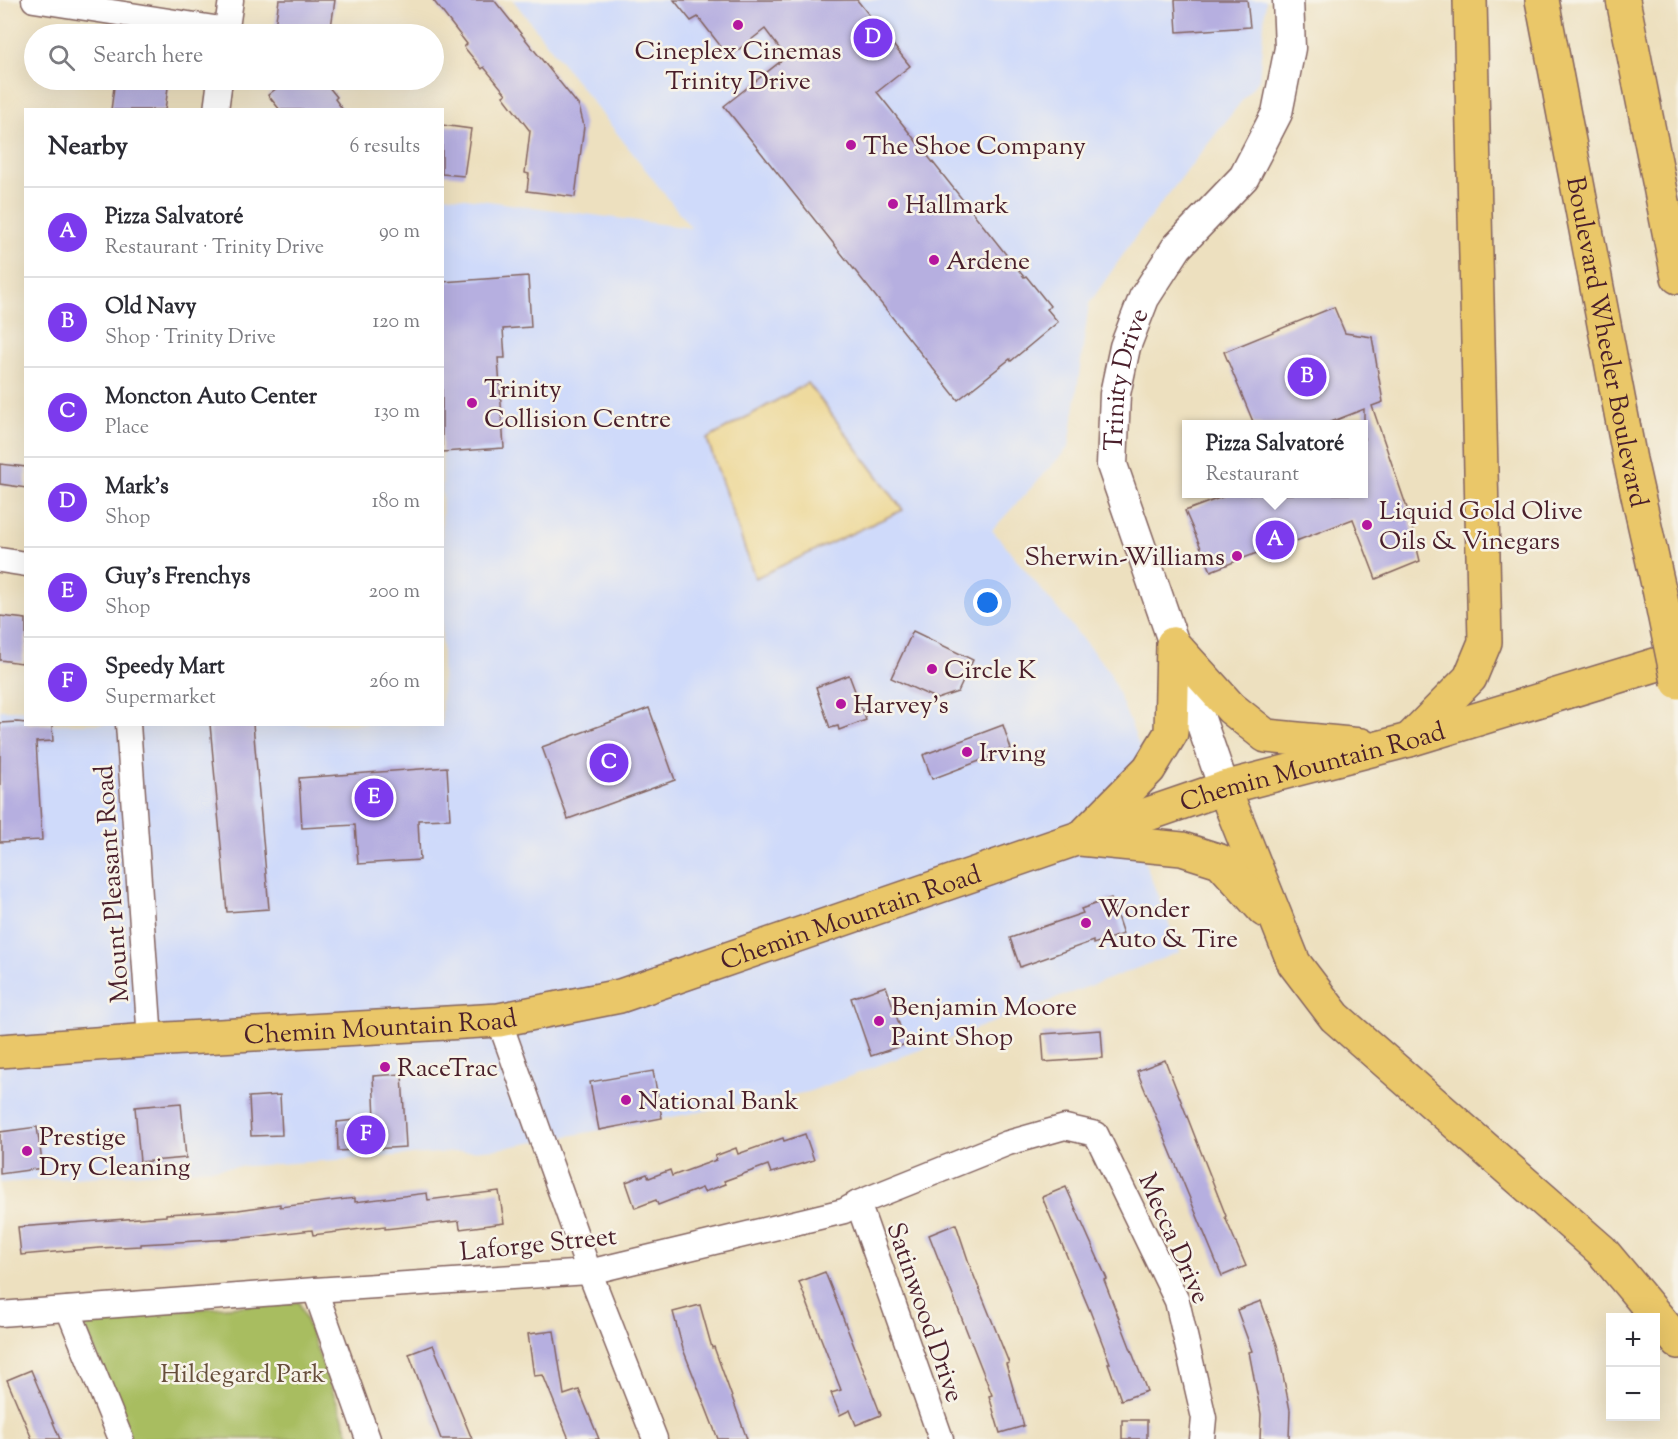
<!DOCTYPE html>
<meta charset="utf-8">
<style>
body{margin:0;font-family:"Sorts Mill Goudy",serif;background:#f7f7f7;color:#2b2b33}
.controls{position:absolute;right:18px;bottom:18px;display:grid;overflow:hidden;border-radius:0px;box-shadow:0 6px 24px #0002}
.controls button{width:54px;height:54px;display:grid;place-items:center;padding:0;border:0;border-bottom:2px solid #e1e1e2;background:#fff;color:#2b2b33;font:30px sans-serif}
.you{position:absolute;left:988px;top:603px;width:21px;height:21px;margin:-15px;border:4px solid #fff;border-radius:50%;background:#1a73e8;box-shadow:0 0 0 9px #1a73e833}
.badge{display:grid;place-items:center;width:39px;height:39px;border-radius:50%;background:#7c3aed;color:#fff;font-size:20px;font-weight:700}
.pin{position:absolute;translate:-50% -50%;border:3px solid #fff;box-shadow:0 2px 6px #0006}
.popup{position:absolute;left:1182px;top:420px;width:186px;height:78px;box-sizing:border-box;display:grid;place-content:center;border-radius:0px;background:#fff;filter:drop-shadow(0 2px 4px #0005);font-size:20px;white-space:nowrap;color:#7c7c81}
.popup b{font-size:22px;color:#2b2b33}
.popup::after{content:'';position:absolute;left:50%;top:100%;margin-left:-12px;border:12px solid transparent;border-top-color:#fff}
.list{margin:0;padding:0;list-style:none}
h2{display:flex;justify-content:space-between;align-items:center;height:78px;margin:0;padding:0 24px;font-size:26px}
h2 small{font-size:20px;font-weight:400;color:#7c7c81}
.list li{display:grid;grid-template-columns:39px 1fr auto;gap:18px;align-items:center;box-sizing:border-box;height:90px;padding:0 24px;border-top:2px solid #e1e1e2}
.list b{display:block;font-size:22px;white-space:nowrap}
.list p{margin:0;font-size:20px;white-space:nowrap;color:#7c7c81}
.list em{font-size:20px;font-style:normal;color:#7c7c81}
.icon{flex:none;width:33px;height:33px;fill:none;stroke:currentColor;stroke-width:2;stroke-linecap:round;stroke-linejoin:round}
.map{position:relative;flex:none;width:1678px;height:1439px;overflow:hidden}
.search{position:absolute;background:#fff;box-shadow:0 6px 24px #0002;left:24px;top:24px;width:420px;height:66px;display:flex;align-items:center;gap:15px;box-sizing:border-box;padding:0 21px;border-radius:33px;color:#7c7c81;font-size:22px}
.panel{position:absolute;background:#fff;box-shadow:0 6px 24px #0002;left:24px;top:108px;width:420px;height:618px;border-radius:0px}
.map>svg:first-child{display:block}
.built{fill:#cfdafa}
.green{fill:#a8bd61;stroke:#796e46;stroke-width:1.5}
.sand{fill:#eeda9e;stroke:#9c7c64;stroke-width:1.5}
.building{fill:#b6afe0}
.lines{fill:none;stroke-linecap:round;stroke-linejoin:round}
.minor-casing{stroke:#83635f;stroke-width:27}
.tertiary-casing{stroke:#83635f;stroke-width:33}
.primary-casing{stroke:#83635f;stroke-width:36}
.motorway-casing{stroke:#83635f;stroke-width:36}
.minor{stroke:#fff;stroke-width:24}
.tertiary{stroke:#fff;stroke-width:30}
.primary{stroke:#eac769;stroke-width:33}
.motorway{stroke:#eac769;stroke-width:33}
.motorway-bridge-casing{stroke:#83635f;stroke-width:36;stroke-linecap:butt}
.motorway-bridge{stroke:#eac769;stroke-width:33}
.poi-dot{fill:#b5179e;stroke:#f7f3e8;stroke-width:2}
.labels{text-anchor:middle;stroke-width:5;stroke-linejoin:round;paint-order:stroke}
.poi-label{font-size:26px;fill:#4a1f2b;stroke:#f7f3e8;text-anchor:start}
.street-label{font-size:26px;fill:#4a1f2b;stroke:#f7f3e8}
.park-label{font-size:26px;fill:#664e3b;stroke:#f7f3e8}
</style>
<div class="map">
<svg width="1678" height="1439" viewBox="0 0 1678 1439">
<rect width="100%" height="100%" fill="#f7f3e8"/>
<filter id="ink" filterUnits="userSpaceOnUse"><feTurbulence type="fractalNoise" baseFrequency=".0167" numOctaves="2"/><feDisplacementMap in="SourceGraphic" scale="12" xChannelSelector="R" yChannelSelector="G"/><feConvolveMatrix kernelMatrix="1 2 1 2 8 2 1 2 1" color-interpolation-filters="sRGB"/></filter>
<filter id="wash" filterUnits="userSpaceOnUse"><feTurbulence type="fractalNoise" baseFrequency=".008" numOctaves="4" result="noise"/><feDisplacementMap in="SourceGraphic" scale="24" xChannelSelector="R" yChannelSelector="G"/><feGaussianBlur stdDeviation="1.35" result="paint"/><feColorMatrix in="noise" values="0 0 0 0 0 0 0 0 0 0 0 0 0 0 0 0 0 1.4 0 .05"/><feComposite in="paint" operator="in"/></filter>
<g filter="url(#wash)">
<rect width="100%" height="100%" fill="#ede0bf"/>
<polygon class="built" points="513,0 1266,0 1259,79 1138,233 1089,304 1069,447 992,530 1109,671 1149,769 1080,839 1138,845 1180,952 808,1092 497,1149 0,1183 0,710 25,710 26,724 442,724 443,195 691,228"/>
<polygon class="green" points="299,1302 351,1439 131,1439 81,1317"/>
<polygon class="sand" points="808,383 903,510 755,578 707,439"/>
<g id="blocks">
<g class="building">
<polygon points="279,0 335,0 330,34 275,26"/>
<polygon points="433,0 494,0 579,106 584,126 575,197 527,191 529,174 525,173 530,131 503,96 506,94 484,67 482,69 464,47 467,44"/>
<polygon points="674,0 857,0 910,66 877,92 1024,277 1026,276 1050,306 1047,309 1058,322 1011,361 1010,359 958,400 724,106 786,57 765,29 729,57 698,17 691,21"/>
<polygon points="1175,0 1247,0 1250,27 1177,32"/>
<polygon points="115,80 169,80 165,110 111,110"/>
<polygon points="287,80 323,80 337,97 335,99 343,110 280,110 268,95"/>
<polygon points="442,125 471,129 464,176 442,174"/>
<polygon points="528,276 531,327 503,329 505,358 498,358 504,448 442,452 442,282"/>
<polygon points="1334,307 1345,333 1372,337 1383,402 1372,406 1408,511 1420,561 1376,579 1353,519 1291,543 1290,540 1211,571 1185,511 1230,494 1364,494 1364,409 1326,424 1254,424 1224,352"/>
<polygon points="0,464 26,467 26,488 0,484"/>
<polygon points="0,616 26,619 26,641 22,663 0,660"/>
<polygon points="913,631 973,660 958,692 937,699 891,678"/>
<polygon points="849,675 866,720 839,730 838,726 830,728 816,687"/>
<polygon points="649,708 675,780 568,819 542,747"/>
<polygon points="17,722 26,723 26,724 52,725 53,741 36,742 42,840 0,842 0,723"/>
<polygon points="210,724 253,724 269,909 227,912"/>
<polygon points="1003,725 1011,749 932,779 923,755"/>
<polygon points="447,767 450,819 418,820 420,860 358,864 355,825 302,828 299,778"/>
<polygon points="1111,898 1123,934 1093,944 1093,941 1020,967 1010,938 1083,913 1081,909"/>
<polygon points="886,986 906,1044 871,1056 851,998"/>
<polygon points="1101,1030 1103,1058 1044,1062 1042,1034"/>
<polygon points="1165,1060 1226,1216 1225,1217 1246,1266 1222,1276 1137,1071"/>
<polygon points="653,1071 662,1118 599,1130 590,1082"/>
<polygon points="402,1074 406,1147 338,1151 337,1122 375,1118 373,1076"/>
<polygon points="280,1095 282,1135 251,1136 249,1097"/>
<polygon points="181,1103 186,1158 140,1162 135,1107"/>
<polygon points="37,1127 43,1168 0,1174 0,1132"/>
<polygon points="805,1134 814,1160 771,1173 768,1165 724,1181 726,1184 704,1192 702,1188 658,1205 656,1200 635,1208 626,1182 647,1174 649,1178 670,1170 672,1176 716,1160 715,1156 736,1148 738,1154 783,1138 784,1141"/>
<polygon points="1066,1187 1107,1279 1104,1280 1147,1391 1121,1400 1108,1363 1110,1363 1090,1311 1042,1197"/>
<polygon points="499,1191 504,1223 460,1229 459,1221 385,1229 385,1226 313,1235 312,1230 234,1239 141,1244 141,1246 99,1248 21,1255 18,1227 166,1216 166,1214 238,1210 280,1204 280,1207 355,1198 355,1202 427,1193 428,1200"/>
<polygon points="956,1224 970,1266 1009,1363 1006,1364 1024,1426 1000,1433 989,1396 992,1395 929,1235"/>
<polygon points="825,1272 881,1415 856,1425 850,1410 840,1415 831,1393 841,1390 799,1282"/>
<polygon points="1261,1301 1277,1345 1290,1410 1289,1439 1260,1439 1261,1414 1249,1352 1252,1351 1237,1310"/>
<polygon points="700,1305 712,1348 714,1347 747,1439 718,1439 683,1349 673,1312"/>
<polygon points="554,1331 564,1395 579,1390 599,1439 569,1439 543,1375 534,1376 528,1334"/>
<polygon points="433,1345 458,1405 472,1439 441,1439 409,1354"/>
<polygon points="31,1370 60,1439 32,1439 7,1380"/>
<rect x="1122" y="1420" width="25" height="19"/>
</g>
</g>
</g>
<g filter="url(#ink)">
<use href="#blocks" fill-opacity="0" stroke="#83635f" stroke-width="1.5"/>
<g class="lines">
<g class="minor-casing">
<g id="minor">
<polyline points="34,0 227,30"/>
<polyline points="226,34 231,0"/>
<polyline points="216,110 220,80"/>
<polyline points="0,560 26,564"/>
<polyline points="128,724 150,1040"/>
<polyline points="499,1020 586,1263 655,1439"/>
<polyline points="858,1203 941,1439"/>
<polyline points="315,1290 368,1439"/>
<polyline points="68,1309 121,1439"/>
<polyline points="0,1314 315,1290 589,1272 844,1211 858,1203 1008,1143 1065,1127 1096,1134 1177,1301 1204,1418 1202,1439"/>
</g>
</g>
<g class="tertiary-casing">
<g id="tertiary">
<path id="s1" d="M1224,788L1112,465L1115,394L1125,347L1144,298L1177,247L1244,177L1277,113L1290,48L1288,0"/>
</g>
</g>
<g class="primary-casing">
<g id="primary">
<polyline points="1173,644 1231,708 1266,736 1361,745"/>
<polyline points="1087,832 1149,769 1171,733 1173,644"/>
<path id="s2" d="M0,1051L150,1040L499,1020L620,996L1224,788L1409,740L1678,658"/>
</g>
</g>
<g class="motorway-casing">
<g id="motorway">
<path id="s3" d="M1542,0L1630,460L1659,589"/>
<polyline points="1623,0 1678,277"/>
<polyline points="1409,740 1470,678 1485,642 1470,0"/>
<polyline points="1224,788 1294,963 1335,1017 1602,1251 1678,1342"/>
<polyline points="1080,839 1182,849 1220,861 1264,910"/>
</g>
</g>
<use href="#minor" class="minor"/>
<use href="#tertiary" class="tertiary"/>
<use href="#primary" class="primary"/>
<use href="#motorway" class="motorway"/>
<g class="motorway-bridge-casing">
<polyline id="motorway-bridge" points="1659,589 1678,682"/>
</g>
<use href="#motorway-bridge" class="motorway-bridge"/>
</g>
</g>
<g class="poi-dot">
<circle cx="738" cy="25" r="6"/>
<circle cx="851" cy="145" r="6"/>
<circle cx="893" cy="204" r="6"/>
<circle cx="934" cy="260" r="6"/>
<circle cx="472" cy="403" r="6"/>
<circle cx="1367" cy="525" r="6"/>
<circle cx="1237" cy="556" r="6"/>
<circle cx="932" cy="669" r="6"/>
<circle cx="841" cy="704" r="6"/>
<circle cx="967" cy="752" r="6"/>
<circle cx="1086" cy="923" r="6"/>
<circle cx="879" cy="1021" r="6"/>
<circle cx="385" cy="1067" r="6"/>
<circle cx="626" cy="1100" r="6"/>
<circle cx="27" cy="1151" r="6"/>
</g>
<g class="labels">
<g class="poi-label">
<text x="738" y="59" text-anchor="middle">Cineplex Cinemas<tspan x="738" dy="30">Trinity Drive</tspan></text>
<text x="863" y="154">The Shoe Company</text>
<text x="905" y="213">Hallmark</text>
<text x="946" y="269">Ardene</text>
<text x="484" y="397">Trinity<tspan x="484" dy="30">Collision Centre</tspan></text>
<text x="1379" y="519">Liquid Gold Olive<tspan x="1379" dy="30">Oils &amp; Vinegars</tspan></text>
<text x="1225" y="565" text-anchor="end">Sherwin-Williams</text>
<text x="944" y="678">Circle K</text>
<text x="853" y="713">Harvey's</text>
<text x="979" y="761">Irving</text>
<text x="1098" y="917">Wonder<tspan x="1098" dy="30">Auto &amp; Tire</tspan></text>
<text x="891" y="1015">Benjamin Moore<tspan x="891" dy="30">Paint Shop</tspan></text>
<text x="397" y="1076">RaceTrac</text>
<text x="638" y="1109">National Bank</text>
<text x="39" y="1145">Prestige<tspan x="39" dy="30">Dry Cleaning</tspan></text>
</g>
<g class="street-label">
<text dy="9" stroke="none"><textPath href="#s3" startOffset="348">Boulevard Wheeler Boulevard</textPath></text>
<text dy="9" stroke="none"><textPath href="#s1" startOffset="429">Trinity Drive</textPath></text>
<text dy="9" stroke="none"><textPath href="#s2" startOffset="1353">Chemin Mountain Road</textPath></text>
<text transform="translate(111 884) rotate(-94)" y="9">Mount Pleasant Road</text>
<text dy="9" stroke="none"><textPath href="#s2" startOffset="867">Chemin Mountain Road</textPath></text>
<text dy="9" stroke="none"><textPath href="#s2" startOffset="381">Chemin Mountain Road</textPath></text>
<text transform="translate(1175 1238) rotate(66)" y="9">Mecca Drive</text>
<text transform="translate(538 1243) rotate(-6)" y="9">Laforge Street</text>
<text transform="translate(926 1312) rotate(71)" y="9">Satinwood Drive</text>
</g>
<g class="park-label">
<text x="243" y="1382">Hildegard Park</text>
</g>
</g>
</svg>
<div class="controls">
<button>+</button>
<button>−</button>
</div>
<div class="you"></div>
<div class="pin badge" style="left:1275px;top:540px">A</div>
<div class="popup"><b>Pizza Salvatoré</b>Restaurant</div>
<div class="pin badge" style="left:1307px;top:377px">B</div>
<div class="pin badge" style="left:609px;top:763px">C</div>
<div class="pin badge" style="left:873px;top:38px">D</div>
<div class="pin badge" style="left:374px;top:798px">E</div>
<div class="pin badge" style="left:366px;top:1135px">F</div>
<div class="search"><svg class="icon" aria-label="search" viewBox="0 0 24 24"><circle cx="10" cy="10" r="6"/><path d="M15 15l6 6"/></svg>Search here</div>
<section class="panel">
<h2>Nearby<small>6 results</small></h2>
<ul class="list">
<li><span class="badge">A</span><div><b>Pizza Salvatoré</b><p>Restaurant · Trinity Drive</p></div><em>90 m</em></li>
<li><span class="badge">B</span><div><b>Old Navy</b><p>Shop · Trinity Drive</p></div><em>120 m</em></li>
<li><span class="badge">C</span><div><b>Moncton Auto Center</b><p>Place</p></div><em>130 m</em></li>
<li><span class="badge">D</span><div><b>Mark's</b><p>Shop</p></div><em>180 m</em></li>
<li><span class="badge">E</span><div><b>Guy's Frenchys</b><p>Shop</p></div><em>200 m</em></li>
<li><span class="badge">F</span><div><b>Speedy Mart</b><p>Supermarket</p></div><em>260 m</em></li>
</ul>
</section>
</div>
